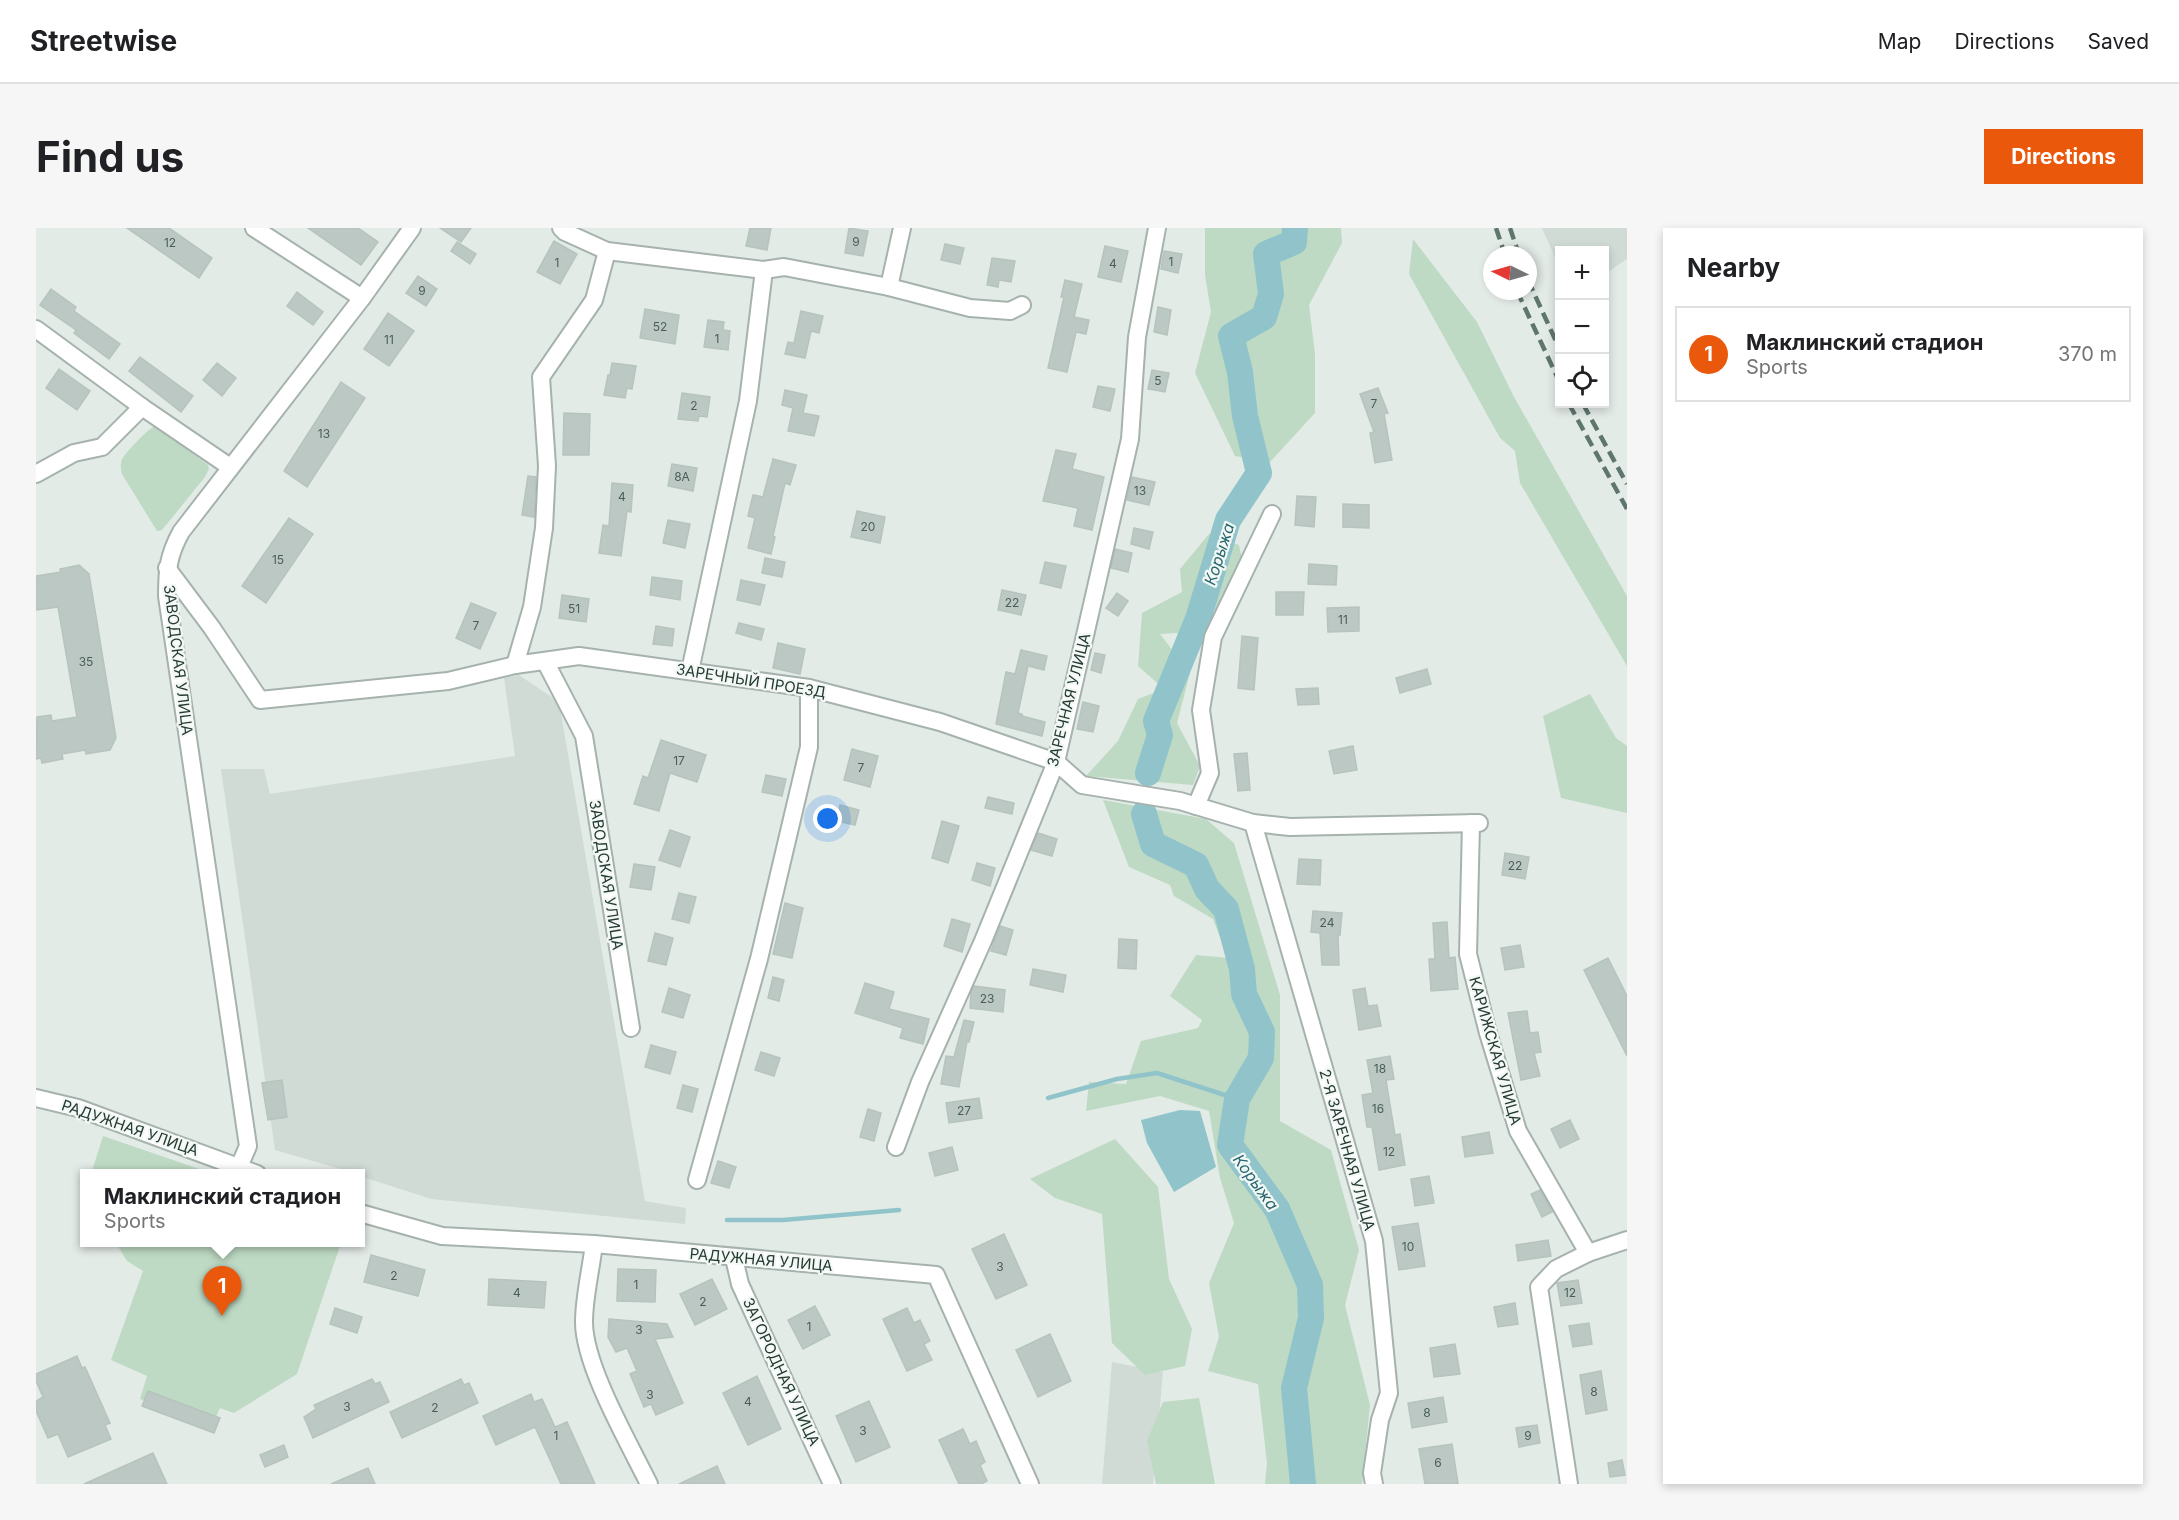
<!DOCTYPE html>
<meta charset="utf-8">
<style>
body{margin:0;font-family:Inter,sans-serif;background:#f6f6f6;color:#202124}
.controls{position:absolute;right:18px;top:18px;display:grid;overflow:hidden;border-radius:0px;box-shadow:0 3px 9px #0003}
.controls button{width:54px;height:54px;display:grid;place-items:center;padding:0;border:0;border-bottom:2px solid #e0e0e0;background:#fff;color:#202124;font:30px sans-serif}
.compass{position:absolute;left:1447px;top:18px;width:54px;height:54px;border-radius:50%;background:#fff;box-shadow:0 3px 9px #0003;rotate:275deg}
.you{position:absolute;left:792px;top:591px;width:21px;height:21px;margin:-15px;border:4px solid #fff;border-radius:50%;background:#1a73e8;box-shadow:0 0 0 9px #1a73e833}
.badge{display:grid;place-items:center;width:39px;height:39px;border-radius:50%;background:#ea580c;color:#fff;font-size:20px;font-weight:700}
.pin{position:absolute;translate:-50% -50px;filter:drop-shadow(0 2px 3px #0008)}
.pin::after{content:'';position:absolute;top:32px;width:21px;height:18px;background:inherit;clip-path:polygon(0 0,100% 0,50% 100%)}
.popup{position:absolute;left:44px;top:941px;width:285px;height:78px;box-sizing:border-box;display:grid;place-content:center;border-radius:0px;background:#fff;filter:drop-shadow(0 2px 4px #0005);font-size:20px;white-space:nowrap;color:#757577}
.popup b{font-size:22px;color:#202124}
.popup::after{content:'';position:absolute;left:50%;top:100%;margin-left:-12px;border:12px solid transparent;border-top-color:#fff}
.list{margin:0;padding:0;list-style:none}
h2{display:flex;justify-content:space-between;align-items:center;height:78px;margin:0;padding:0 24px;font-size:26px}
h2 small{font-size:20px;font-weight:400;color:#757577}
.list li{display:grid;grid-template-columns:39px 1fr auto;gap:18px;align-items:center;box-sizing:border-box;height:96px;margin:0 12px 12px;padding:0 12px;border:2px solid #e0e0e0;border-radius:0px}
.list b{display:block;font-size:22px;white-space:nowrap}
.list p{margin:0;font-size:20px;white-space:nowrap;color:#757577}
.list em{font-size:20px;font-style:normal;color:#757577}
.icon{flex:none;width:33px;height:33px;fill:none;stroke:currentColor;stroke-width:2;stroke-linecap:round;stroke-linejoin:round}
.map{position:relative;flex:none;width:1591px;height:1256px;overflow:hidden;border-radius:0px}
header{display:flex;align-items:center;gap:36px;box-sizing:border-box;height:84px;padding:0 30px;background:#fff;border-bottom:2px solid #e0e0e0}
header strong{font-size:28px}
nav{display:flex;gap:33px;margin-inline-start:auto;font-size:21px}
.intro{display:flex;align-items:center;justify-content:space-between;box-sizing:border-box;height:144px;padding:0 36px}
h1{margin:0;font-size:42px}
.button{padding:15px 27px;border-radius:0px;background:#ea580c;color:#fff;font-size:21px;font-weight:700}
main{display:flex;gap:36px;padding:0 36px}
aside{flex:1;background:#fff;border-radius:0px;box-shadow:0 3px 9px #0003}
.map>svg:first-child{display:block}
.built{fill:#d1dbd6}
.green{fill:#bedac4}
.water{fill:#90c4ca}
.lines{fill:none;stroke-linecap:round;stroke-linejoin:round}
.stream{stroke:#90c4ca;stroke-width:4.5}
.river{stroke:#90c4ca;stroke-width:26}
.building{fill:#bbc8c3;stroke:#b6c4bd;stroke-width:1.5}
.street-casing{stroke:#a6b2ad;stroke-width:20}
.street{stroke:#fff;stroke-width:16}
.rail{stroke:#5f766e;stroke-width:4.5;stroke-dasharray:12 6;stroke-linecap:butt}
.labels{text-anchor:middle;stroke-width:4.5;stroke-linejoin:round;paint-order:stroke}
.number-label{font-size:12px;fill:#4a5e57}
.street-label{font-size:15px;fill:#243a33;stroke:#f3f8f5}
.water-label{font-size:16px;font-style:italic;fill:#25666f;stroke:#f3f8f5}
</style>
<header>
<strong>Streetwise</strong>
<nav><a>Map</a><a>Directions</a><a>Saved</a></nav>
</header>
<div class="intro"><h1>Find us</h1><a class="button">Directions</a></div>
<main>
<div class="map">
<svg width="1591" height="1256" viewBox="0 0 1591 1256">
<rect width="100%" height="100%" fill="#e3ebe7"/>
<g class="built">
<polygon points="1506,0 1591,0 1591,31 1569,46 1568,22 1524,22 1523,38"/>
<polygon points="483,447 523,474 609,973 650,980 649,996 395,971 324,948 324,946 318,945 239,922 185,541 228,541 234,566 479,528 468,450"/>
<polygon points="1076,1134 1127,1144 1117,1256 1066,1256"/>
</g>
<g class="green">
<polygon points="1169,0 1305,0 1306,15 1273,77 1279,126 1279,185 1234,234 1199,228 1159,145 1175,84 1169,47"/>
<polygon points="1377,11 1441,94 1478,169 1591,368 1591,438 1484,255 1479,223 1464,210 1373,46"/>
<path d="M117,199H121L172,237L173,241L169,249L126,302L121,303L86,246C85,242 84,236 86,231C91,223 109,204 117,199Z"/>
<polygon points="1173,306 1203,317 1206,331 1171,403 1124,406 1154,445 1141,495 1164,538 1157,557 1050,548 1082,513 1102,471 1128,461 1102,438 1106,385 1146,364 1144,341"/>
<polygon points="1554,466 1580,510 1591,518 1591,585 1525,570 1507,488"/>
<polygon points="1067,572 1170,591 1198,615 1244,767 1244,893 1295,922 1323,1022 1309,1077 1334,1177 1326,1256 1229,1256 1231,1235 1222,1156 1172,1143 1183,1109 1173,1055 1198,995 1184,950 1173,883 1124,868 1050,883 1053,854 1090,856 1105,813 1162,800 1166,792 1134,768 1160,727 1192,730 1177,691 1138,668 1134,657 1093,639"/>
<polygon points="67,908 175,945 62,945 56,943"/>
<polygon points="1079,911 1122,959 1133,1051 1156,1101 1149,1138 1109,1147 1076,1115 1066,986 1019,970 994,951"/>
<polygon points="80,1015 305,1015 261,1146 198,1185 184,1180 177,1195 104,1171 111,1148 75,1132 107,1043 91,1033"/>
<polygon points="1163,1170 1179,1256 1120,1256 1111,1213 1127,1174"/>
</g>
<polygon class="water" points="1144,882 1164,883 1180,939 1138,964 1111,915 1105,892"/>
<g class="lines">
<g class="stream">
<polyline points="1012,870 1081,851 1121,845 1201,871"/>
<polyline points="691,992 747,992 863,982"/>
</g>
<g class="river">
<polyline points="1112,545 1124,507 1120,493 1162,391 1192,292 1223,245 1209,188 1204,144 1195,108 1228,89 1235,66 1230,26 1258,14 1259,0"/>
<polyline points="1108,586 1117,616 1160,637 1171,661 1190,681 1206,741 1208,766 1226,804 1225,830 1201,871 1194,917 1241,981 1274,1057 1275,1090 1258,1160 1267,1256"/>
</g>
</g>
<g class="building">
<polygon points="91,0 133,0 176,30 163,50"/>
<polygon points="272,0 322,0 342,14 325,37"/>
<polygon points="404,0 435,0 425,14"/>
<polygon points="714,0 735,0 731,22 710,18"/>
<polygon points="813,0 832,3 827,28 809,25"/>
<polygon points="518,13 541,26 524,56 501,44"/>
<polygon points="421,14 440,26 434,36 415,23"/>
<polygon points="909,16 928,20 924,36 905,32"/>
<polygon points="1069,18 1092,23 1085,54 1062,49"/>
<polygon points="1128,23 1146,26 1142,45 1125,41"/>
<polygon points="956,30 979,33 975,54 963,52 962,59 951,57"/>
<polygon points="382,48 401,61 390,78 370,65"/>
<polygon points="1029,52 1046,56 1038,89 1053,92 1050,106 1040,104 1031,144 1012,140 1028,69 1025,69"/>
<polygon points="15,61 40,79 38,83 84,116 73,131 38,105 40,102 4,77"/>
<polygon points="261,64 287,84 277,97 251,78"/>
<polygon points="1122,79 1135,82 1131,107 1118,104"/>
<polygon points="609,81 643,87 639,116 604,110"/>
<polygon points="765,83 787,88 783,105 775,103 769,130 749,126 752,114 758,115"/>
<polygon points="352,85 378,103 353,138 328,121"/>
<polygon points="672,92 688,94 687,102 694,103 692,122 668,119"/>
<polygon points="104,129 157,168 145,184 93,143"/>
<polygon points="181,135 200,150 186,168 167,152"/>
<polygon points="576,135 600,138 596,161 591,160 589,170 568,167 572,147 574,147"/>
<polygon points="23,141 54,163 41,182 10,160"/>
<polygon points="1116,142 1133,145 1129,164 1112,161"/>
<polygon points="305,154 329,170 271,259 248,243"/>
<polygon points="1062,158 1079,161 1074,183 1057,179"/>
<polygon points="1342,160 1352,185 1348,186 1356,232 1339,235 1334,205 1338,204 1324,166"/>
<polygon points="749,162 771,167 767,185 783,188 778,208 752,203 757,180 746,177"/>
<polygon points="646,165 674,169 671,189 663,188 662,193 642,191"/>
<polygon points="528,185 554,186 553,227 527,227"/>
<polygon points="1020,222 1040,226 1036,241 1068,249 1056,302 1038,298 1042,280 1007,273"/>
<polygon points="737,231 760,237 754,257 749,255 737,308 739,309 735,326 712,320 719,290 712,288 717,267 727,269"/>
<polygon points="636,236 661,240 657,263 632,258"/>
<polygon points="492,248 500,249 498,289 486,287"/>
<polygon points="1096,249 1119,254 1113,277 1091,272"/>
<polygon points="576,255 597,257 595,284 591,283 585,328 563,325 567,297 573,298"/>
<polygon points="1261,268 1280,269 1278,299 1259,297"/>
<polygon points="1307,276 1333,277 1333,300 1307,299"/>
<polygon points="821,283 849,289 844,315 815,309"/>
<polygon points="253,290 277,306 230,375 206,358"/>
<polygon points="632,292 654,296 649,320 627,315"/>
<polygon points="1098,300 1117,304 1113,321 1095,316"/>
<polygon points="1079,321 1096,325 1092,344 1075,340"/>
<polygon points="729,330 749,334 746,349 726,345"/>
<polygon points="1009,334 1030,338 1025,360 1004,355"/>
<polygon points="1273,336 1301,338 1300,357 1272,356"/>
<polygon points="43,337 53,346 80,510 74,522 50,526 49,522 26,526 27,531 6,535 5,530 0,531 1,489 15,487 16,493 41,489 22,379 0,382 0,348 25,344 24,341"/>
<polygon points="616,349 646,353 644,372 614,367"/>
<polygon points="705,352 729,357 724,377 701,372"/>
<polygon points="966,362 990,367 985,387 962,382"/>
<polygon points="1240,364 1268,364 1267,387 1240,387"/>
<polygon points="1081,365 1092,373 1082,388 1070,380"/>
<polygon points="526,367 553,371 550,394 523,390"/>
<polygon points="435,375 460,385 444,421 420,410"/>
<polygon points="1323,379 1323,403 1292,404 1291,380"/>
<polygon points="703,395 728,401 725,412 700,405"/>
<polygon points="620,398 638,401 636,418 617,416"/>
<polygon points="1206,408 1222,410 1218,462 1202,460"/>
<polygon points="742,415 769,421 764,446 737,440"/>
<polygon points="985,422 1011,428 1008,442 992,438 982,485 986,486 986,488 1009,494 1006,508 960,496 970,444 979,446"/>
<polygon points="1059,425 1069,427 1065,445 1055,442"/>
<polygon points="1391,441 1395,456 1364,465 1360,450"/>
<polygon points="1282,460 1283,476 1262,477 1260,461"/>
<polygon points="1047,474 1063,478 1057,504 1041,501"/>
<polygon points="625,512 670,527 661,554 634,545 623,583 598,576 607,548 612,550"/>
<polygon points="1317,518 1321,542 1298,546 1293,523"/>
<polygon points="816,521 842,528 834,559 808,552"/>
<polygon points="1211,525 1214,562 1202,563 1198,526"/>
<polygon points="730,547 750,551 746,568 726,564"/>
<polygon points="952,569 978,575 976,586 949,580"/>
<polygon points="804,577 823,582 819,597 801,593"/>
<polygon points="906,593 923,598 912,635 896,630"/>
<polygon points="634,602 654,609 644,639 623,632"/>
<polygon points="1002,605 1021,611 1016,628 995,622"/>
<polygon points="1469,625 1493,629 1489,651 1466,647"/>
<polygon points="1263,631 1285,632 1284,657 1261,656"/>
<polygon points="941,635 959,640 954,658 936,652"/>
<polygon points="598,636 619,639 615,662 594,659"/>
<polygon points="643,665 660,669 653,695 636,691"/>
<polygon points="749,675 767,680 756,730 737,726"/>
<polygon points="1277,683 1306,685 1304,707 1302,707 1303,737 1286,737 1284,705 1275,704"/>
<polygon points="916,691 934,696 926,724 908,718"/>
<polygon points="1411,694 1413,730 1419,729 1422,761 1395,763 1393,731 1399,731 1397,695"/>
<polygon points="964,698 977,702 970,727 955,723"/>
<polygon points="619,705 637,710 630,737 612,733"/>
<polygon points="1083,711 1101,712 1100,741 1082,740"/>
<polygon points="1484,717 1488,739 1469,742 1465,720"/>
<polygon points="1572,730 1591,768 1591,828 1548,742"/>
<polygon points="997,741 1030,747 1027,764 994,757"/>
<polygon points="737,749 748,752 743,773 732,770"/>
<polygon points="829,755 858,764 853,781 893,791 887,816 864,810 867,800 819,785"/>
<polygon points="938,758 969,762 967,784 934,780 935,765"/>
<polygon points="633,760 654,767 647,790 626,784"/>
<polygon points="1329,760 1332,778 1341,777 1345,798 1323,802 1317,762"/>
<polygon points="1491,783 1494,805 1502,804 1505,824 1498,825 1504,848 1485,852 1472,785"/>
<polygon points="928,792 938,794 933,814 931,813 923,859 905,856 910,828 918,829"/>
<polygon points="615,817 640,824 634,846 609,839"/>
<polygon points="725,824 744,830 738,848 719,842"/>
<polygon points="1354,828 1358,851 1350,852 1359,907 1364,906 1369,937 1343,942 1336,899 1331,899 1326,867 1337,865 1331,832"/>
<polygon points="246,852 251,889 232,892 226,855"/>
<polygon points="647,857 662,861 656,884 641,880"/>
<polygon points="943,870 946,890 913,895 910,875"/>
<polygon points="832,881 845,885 838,913 824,909"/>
<polygon points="1534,892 1543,911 1524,920 1515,901"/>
<polygon points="1453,904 1457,925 1429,929 1426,909"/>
<polygon points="916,919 922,942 899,948 893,925"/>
<polygon points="682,933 700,939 693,960 675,955"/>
<polygon points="1393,948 1398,975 1379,978 1375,951"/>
<polygon points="1504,962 1516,984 1506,989 1495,966"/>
<polygon points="1382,995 1389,1038 1363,1042 1356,999"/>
<polygon points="968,1006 991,1057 960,1071 936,1021"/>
<polygon points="1512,1012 1515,1028 1482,1033 1480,1017"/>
<polygon points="335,1027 389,1042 382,1068 328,1054"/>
<polygon points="582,1041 620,1042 619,1074 581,1073"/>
<polygon points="453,1051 510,1054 508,1080 452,1077"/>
<polygon points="676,1051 691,1081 659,1097 644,1066"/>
<polygon points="1542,1052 1546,1075 1525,1078 1521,1055"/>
<polygon points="1479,1075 1482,1096 1462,1099 1458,1079"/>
<polygon points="779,1078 794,1107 767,1121 752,1092"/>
<polygon points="299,1080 326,1089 321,1105 294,1096"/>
<polygon points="871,1080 878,1095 884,1092 894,1113 888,1116 896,1132 871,1143 847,1091"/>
<polygon points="573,1091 631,1096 637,1109 619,1111 647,1175 620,1187 615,1176 608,1179 594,1146 601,1143 591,1120 580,1124 572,1109"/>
<polygon points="1553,1095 1556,1116 1537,1119 1533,1098"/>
<polygon points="1014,1106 1035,1153 1002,1169 980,1122"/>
<polygon points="1419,1116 1424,1146 1398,1149 1394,1120"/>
<polygon points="41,1128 46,1140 49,1139 74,1195 69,1197 75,1211 32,1229 22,1206 12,1210 0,1183 0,1173 7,1169 0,1153 0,1146"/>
<polygon points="1565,1143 1571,1182 1550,1186 1544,1147"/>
<polygon points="721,1148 745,1201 712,1217 687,1165"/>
<polygon points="336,1151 339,1156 344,1154 353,1174 277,1210 268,1189 280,1181 278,1177"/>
<polygon points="425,1151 428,1157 433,1155 442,1175 366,1210 354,1184"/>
<polygon points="112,1163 184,1190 178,1205 106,1178"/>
<polygon points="495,1166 498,1174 506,1171 519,1199 531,1194 559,1256 525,1256 499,1199 460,1217 447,1188"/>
<polygon points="1407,1169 1411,1194 1376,1200 1372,1175"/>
<polygon points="833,1173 854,1219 820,1234 800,1188"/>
<polygon points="1501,1197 1504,1215 1483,1219 1480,1200"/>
<polygon points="927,1201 934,1216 940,1213 949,1234 944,1237 951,1253 945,1256 923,1256 903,1212"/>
<polygon points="1416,1216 1422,1256 1389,1256 1383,1221"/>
<polygon points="248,1217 252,1229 229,1239 224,1227"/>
<polygon points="117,1225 131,1256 48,1256"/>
<polygon points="1586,1232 1589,1247 1574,1249 1572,1235"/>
<polygon points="681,1238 689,1256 643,1256"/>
<polygon points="332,1240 339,1256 295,1256"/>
</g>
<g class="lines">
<g class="street-casing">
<g id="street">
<polyline points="218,0 326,70"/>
<polyline points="525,0 529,4 571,23 728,42 748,39 853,59 934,80 974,83 986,77"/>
<polyline points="853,59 866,0"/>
<polyline points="0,101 106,179 194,239"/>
<polyline points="0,246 38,225 66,219 106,179"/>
<polyline points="131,340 176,400 224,472 412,453 479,437 543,428 773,460 904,494 1020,534 1046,557 1144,573 1217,595 1254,599 1443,595"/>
<polyline points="509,433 548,508 595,800"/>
<polyline points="479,437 496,379 508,300 511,238 505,149 558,72 571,23"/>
<polyline points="654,443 712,173 728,42"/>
<polyline points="1160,578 1174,545 1165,482 1177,409 1236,286"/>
<polyline points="1217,595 1338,1013 1353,1165 1344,1192 1336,1245 1338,1256"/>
<polyline points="1435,595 1432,726 1452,805 1482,903 1552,1025 1520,1041 1503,1059 1533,1256"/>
<polyline points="0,870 42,880 221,946"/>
<polyline points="860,919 884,854 947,713 1020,534 1094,211 1101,109 1121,0"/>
<path d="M203,939L212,918L131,368C131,342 132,328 145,304L326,70L376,0"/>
<polyline points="661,952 723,731 773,519 773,460"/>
<polyline points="324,985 406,1008 558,1016 900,1047 994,1256"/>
<path d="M558,1016C555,1041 548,1069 548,1094C548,1138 593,1215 613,1256"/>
<polyline points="1552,1025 1591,1012"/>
<polyline points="698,1030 704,1056 796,1256"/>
</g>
</g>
<use href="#street" class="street"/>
<g class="rail">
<polyline points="1460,0 1469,27"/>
<polyline points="1474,0 1483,27"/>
<polyline points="1492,52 1524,122"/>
<polyline points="1481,63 1524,155"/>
<polyline points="1533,176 1591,281"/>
<polyline points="1547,176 1591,256"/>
</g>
</g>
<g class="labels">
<g class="number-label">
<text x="820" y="18">9</text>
<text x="134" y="19">12</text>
<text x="1135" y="38">1</text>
<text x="521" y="39">1</text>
<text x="1077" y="40">4</text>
<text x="386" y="67">9</text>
<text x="624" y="103">52</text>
<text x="681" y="115">1</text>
<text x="353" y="116">11</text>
<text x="1122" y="157">5</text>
<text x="1338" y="180">7</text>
<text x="658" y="182">2</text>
<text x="288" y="210">13</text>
<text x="646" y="253">8А</text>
<text x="1104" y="267">13</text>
<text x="586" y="273">4</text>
<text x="832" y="303">20</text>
<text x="242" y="336">15</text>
<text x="976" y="379">22</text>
<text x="538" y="385">51</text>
<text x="1307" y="396">11</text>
<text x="440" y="402">7</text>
<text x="50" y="438">35</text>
<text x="643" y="537">17</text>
<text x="825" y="544">7</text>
<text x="1479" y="642">22</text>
<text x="1291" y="699">24</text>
<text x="951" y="775">23</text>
<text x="1344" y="845">18</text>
<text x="1342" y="885">16</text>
<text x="928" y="887">27</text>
<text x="1353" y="928">12</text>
<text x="1372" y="1023">10</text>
<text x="964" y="1043">3</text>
<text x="358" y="1052">2</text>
<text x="600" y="1061">1</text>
<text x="481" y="1069">4</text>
<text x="1534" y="1069">12</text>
<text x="667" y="1078">2</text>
<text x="773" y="1103">1</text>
<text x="603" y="1106">3</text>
<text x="1558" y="1168">8</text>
<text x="614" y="1171">3</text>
<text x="712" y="1178">4</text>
<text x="311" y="1183">3</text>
<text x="399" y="1184">2</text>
<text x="1391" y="1189">8</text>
<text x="827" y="1207">3</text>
<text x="520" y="1212">1</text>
<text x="1492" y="1212">9</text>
<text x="1402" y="1239">6</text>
</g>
<g class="street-label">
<text transform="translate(142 432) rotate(83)" y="5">ЗАВОДСКАЯ УЛИЦА</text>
<text transform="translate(715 453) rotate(9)" y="5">ЗАРЕЧНЫЙ ПРОЕЗД</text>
<text transform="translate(1033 472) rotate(-76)" y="5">ЗАРЕЧНАЯ УЛИЦА</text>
<text transform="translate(570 647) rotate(81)" y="5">ЗАВОДСКАЯ УЛИЦА</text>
<text transform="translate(1459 823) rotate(74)" y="5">КАРИЖСКАЯ УЛИЦА</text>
<text transform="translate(94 900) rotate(19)" y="5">РАДУЖНАЯ УЛИЦА</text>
<text transform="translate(1311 922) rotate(74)" y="5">2-Я ЗАРЕЧНАЯ УЛИЦА</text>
<text transform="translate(725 1032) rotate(5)" y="5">РАДУЖНАЯ УЛИЦА</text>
<text transform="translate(745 1144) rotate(65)" y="5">ЗАГОРОДНАЯ УЛИЦА</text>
</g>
<g class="water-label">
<text transform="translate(1183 326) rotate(-72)" y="6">Корыжа</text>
<text transform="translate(1220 954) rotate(54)" y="6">Корыжа</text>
</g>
</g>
</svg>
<div class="controls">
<button>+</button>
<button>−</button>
<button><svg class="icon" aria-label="locate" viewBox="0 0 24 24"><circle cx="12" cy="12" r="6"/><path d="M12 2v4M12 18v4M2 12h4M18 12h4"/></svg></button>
</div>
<svg class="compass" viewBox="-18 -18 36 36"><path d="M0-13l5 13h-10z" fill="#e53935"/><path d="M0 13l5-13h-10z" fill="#757577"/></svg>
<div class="you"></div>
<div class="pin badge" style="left:186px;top:1088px">1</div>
<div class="popup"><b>Маклинский стадион</b>Sports</div>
</div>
<aside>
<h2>Nearby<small></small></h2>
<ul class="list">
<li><span class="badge">1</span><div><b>Маклинский стадион</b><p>Sports</p></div><em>370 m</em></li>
</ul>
</aside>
</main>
